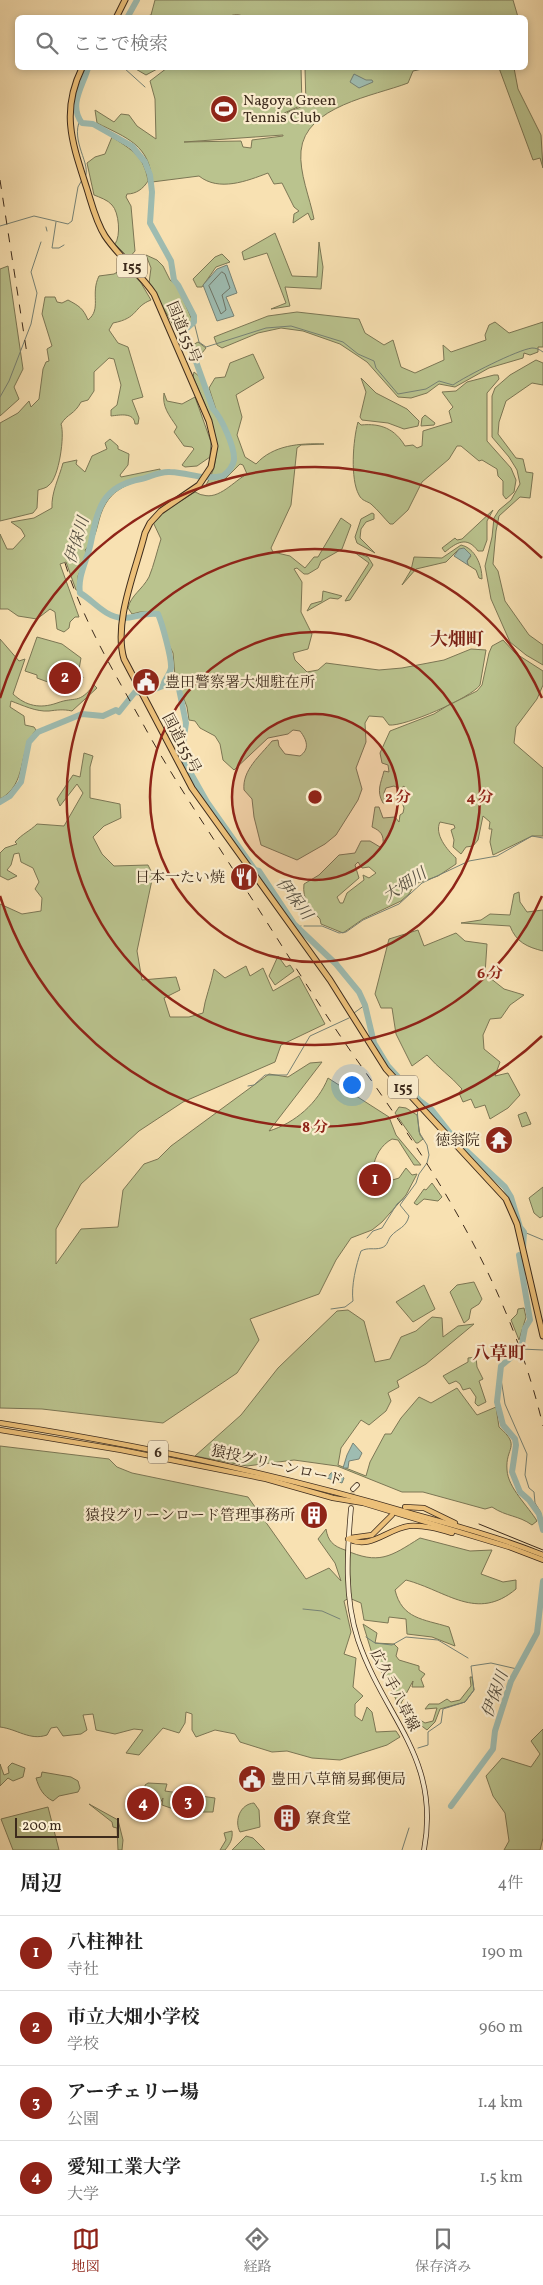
<!DOCTYPE html>
<html lang="ja">
<meta charset="utf-8">
<style>
body{margin:0;font-family:Vollkorn,"Noto Serif JP",serif;background:#f2f2f2;color:#222}
.scale{position:absolute;left:15px;bottom:12px;width:104px;box-sizing:border-box;padding-left:5px;border:2px solid #3d2b1c;border-top:0;font-size:14px;line-height:18px;white-space:nowrap;color:#3d2b1c;-webkit-text-stroke:4px #faeccd;paint-order:stroke}
.you{position:absolute;left:351px;top:1084px;width:18px;height:18px;margin:-12px;border:4px solid #fff;border-radius:50%;background:#1a73e8;box-shadow:0 0 0 8px #1a73e833}
.badge{display:grid;place-items:center;width:32px;height:32px;border-radius:50%;background:#8f2418;color:#fff;font-size:16px;font-weight:700}
.pin{position:absolute;translate:-50% -50%;border:2px solid #fff;box-shadow:0 1px 5px #0006}
.list{margin:0;padding:0;list-style:none}
h2{display:flex;justify-content:space-between;align-items:center;height:65px;margin:0;padding:0 20px;font-size:21px}
h2 small{font-size:16px;font-weight:400;color:#767676}
.list li{display:grid;grid-template-columns:32px 1fr auto;gap:15px;align-items:center;box-sizing:border-box;height:75px;padding:0 20px;border-top:1px solid #e0e0e0}
.list b{display:block;font-size:19px;white-space:nowrap}
.list p{margin:0;font-size:16px;white-space:nowrap;color:#767676}
.list em{font-size:16px;font-style:normal;color:#767676}
.icon{flex:none;width:28px;height:28px;fill:none;stroke:currentColor;stroke-width:2;stroke-linecap:round;stroke-linejoin:round}
.map{position:relative;flex:none;width:543px;height:1850px;overflow:hidden}
.search{position:absolute;background:#fff;box-shadow:0 2px 8px #0003;left:15px;right:15px;top:15px;height:55px;display:flex;align-items:center;gap:12px;box-sizing:border-box;padding:0 18px;border-radius:8px;color:#767676;font-size:19px}
.sheet{height:365px;background:#fff}
nav{display:flex;justify-content:space-around;align-items:center;box-sizing:border-box;height:70px;border-top:1px solid #e0e0e0;background:#fff;font-size:14px;color:#767676}
nav a{display:grid;justify-items:center;gap:2px}
nav .on{color:#8f2418}
.map>svg:first-child{display:block}
.green{fill:#bac38e;stroke:#7c7755;fill-rule:evenodd}
.water{fill:#9ebcb1;stroke:#778275}
.lines{fill:none;stroke-linecap:round;stroke-linejoin:round}
.shore{stroke:#6e7466;stroke-width:1}
.stream{stroke:#778275;stroke-width:1}
.river{stroke:#9ebcb1;stroke-width:6}
.secondary-tunnel{stroke:#d3bd94;stroke-width:4;stroke-dasharray:4 2;stroke-linecap:butt}
.secondary-casing{stroke:#3d2b1c;stroke-width:5.5}
.primary-casing{stroke:#3d2b1c;stroke-width:6}
.highway-casing{stroke:#3d2b1c;stroke-width:7}
.secondary{stroke:#faeccd;stroke-width:4}
.primary{stroke:#ecc079;stroke-width:4.5}
.highway{stroke:#ecc079;stroke-width:5}
.tram{stroke:#3d2b1c;stroke-width:1}
.rail{stroke:#3d2b1c;stroke-width:1;stroke-dasharray:9 9;stroke-linecap:butt}
.ring{fill:none;stroke:#8f2418;stroke-width:2.5}
.labels{text-anchor:middle;stroke-width:4.5;stroke-linejoin:round;paint-order:stroke}
.shield{fill:#faeccd;stroke:#766551;stroke-width:1}
.shield-label{font-size:14px;font-weight:bold;fill:#3d2b1c}
.poi-label{font-size:15px;fill:#3d2b1c;stroke:#faeccd;text-anchor:start}
.street-label{font-size:15px;fill:#3d2b1c;stroke:#faeccd}
.water-label{font-size:16px;font-style:italic;fill:#554f41;stroke:#faeccd}
.quarter-label{font-size:18px;font-weight:bold;fill:#7a1f14;stroke:#faeccd}
.centre{fill:#8f2418;stroke:#faeccd;stroke-width:2.5}
.ring-label{font-size:15px;text-anchor:middle;font-weight:bold;fill:#8f2418;stroke:#faeccd;stroke-width:4.5;stroke-linejoin:round;paint-order:stroke}
</style>
<div class="map">
<svg width="543" height="1850" viewBox="0 0 543 1850">
<rect width="100%" height="100%" fill="#f8e1b2"/>
<filter id="stains"><feTurbulence type="fractalNoise" baseFrequency=".004" numOctaves="4"/><feColorMatrix values="0 0 0 0 .2 0 0 0 0 .09 0 0 0 0 .02 0 0 0 .5 -.17"/></filter>
<radialGradient id="worn" r=".72"><stop offset=".6" stop-color="#630" stop-opacity="0"/><stop offset="1" stop-color="#630" stop-opacity=".3"/></radialGradient>
<g class="green">
<path d="M155,0H513L518,17L246,18C240,14 234,13 227,18H139L151,15Z"/>
<polygon points="134,68 159,68 146,75"/>
<path d="M167,68H301L302,105L282,114V117L288,112L306,105L305,68H427L413,71L408,83C374,96 305,106 301,151C299,173 310,198 314,219L311,220L308,213L293,223L294,214L299,211L294,207L282,183L274,184L268,173C247,181 219,192 199,176L152,182C150,145 127,138 97,123L95,110L114,122L121,114L129,115L137,126L156,139L155,99L150,81ZM283,135V136L252,140L251,148L243,147L241,141L184,142Z"/>
<polygon points="499,68 514,68 518,89 541,135 543,168 540,158 533,160"/>
<path d="M112,137C132,150 144,156 148,181C143,189 136,194 127,194L126,197L131,206L135,251L129,258L115,244C121,236 119,212 112,205C108,200 99,197 94,195L87,163L95,157L105,154Z"/>
<polygon points="275,233 292,276 317,277 319,242 323,267 321,289 285,287 290,306 271,309 286,303 267,253 244,260 242,252"/>
<polygon points="222,254 230,262 216,267 202,287 197,287 193,279 215,257"/>
<polygon points="146,255 157,260 163,266 170,280 177,285 193,322 183,332 183,338 180,337 149,283 151,268"/>
<polygon points="8,266 23,369 14,387 19,399 0,416 0,269"/>
<path d="M126,267L141,283L151,300C133,307 139,318 113,323L109,330L118,343L128,347L143,397L132,400L139,418L138,424H135C134,412 120,415 111,416V410L117,405L121,385L114,359L109,358L94,372V391L88,400L81,402C74,415 68,413 61,424C65,435 59,478 49,485C47,488 41,489 38,490L37,508L33,513L0,521V423L18,413L29,401L31,407L39,399L43,369L46,362L49,361L47,349L52,346L42,314L45,297H55L57,302L62,303L68,300C79,306 83,308 88,320C102,309 90,294 99,276L114,274Z"/>
<polygon points="297,312 359,319 365,333 384,345 393,340 401,367 415,373 444,360 443,345 451,352 486,340 485,335 489,325 495,322 509,333 543,322 543,347 538,347 538,352 530,355 524,353 523,358 489,368 455,387 439,384 427,393 411,398 398,397 367,362 340,344 303,331 281,328 258,333 222,348 217,345 214,337 268,316"/>
<polygon points="198,342 206,348 202,353 195,356 191,346"/>
<path d="M253,354L264,378L236,395L242,417L237,435L245,457L256,464C273,445 300,443 324,444L301,445L297,448L291,505L271,548L273,552L290,556L305,568L314,557H318L341,518L351,525L342,549L321,561L318,568L308,574H304L297,568L294,569L302,582L301,612L312,634L308,649L293,653L295,660L307,672L318,670L326,663L379,670L402,668L444,660L471,649L486,650L480,685C471,698 404,727 389,725L383,717L369,716L365,723L366,742L356,768L362,789L358,800L336,835L325,844L297,860L261,845L254,817L252,799L244,790C242,770 260,756 272,741L278,740L279,746L285,754L300,756C310,749 307,740 300,731L293,730L288,734L268,738L234,770L223,760L220,744L215,736L200,728L195,721L189,720L187,707L175,676L173,653L166,639L159,612H140L132,614L128,608C131,595 142,590 149,577C154,565 157,551 161,539L153,522L166,510L195,492C198,493 200,495 203,495C219,500 234,481 247,474L243,465L240,464L225,479L206,485C229,448 208,412 193,377L194,372L200,377L212,410L220,422L209,388L215,378L225,377L230,363Z"/>
<polygon points="536,360 543,363 543,385 532,383 506,401 499,422 498,434 516,458 523,459 526,472 533,473 530,498 520,497 499,516 496,531 493,564 498,571 505,601 529,635 543,645 543,665 526,655 510,642 491,599 485,566 492,537 494,518 499,510 511,500 520,484 517,470 509,457 492,437 492,396 495,388 510,375"/>
<path d="M494,375H498L499,379L487,393V441L511,468L516,480L514,492L506,499L503,495V481L498,476L497,469L482,460L479,461L461,446H457L449,459L422,482L408,510L393,524H390C384,518 378,510 371,504C367,501 362,501 359,495C350,479 353,440 358,422L361,425C381,423 395,429 405,446L413,445L417,448L422,446L423,431L452,422L449,411L453,407L442,392L456,391L467,382Z"/>
<polygon points="361,378 376,393 407,409 419,421 418,426 404,429 388,423 362,420 360,417 366,392"/>
<path d="M164,393L167,401L182,404L195,397L211,442L210,457L197,466L185,467L182,465L194,449L192,447L184,446L174,432L177,427C169,415 162,407 164,393Z"/>
<polygon points="425,415 435,423 434,425 421,426 422,418"/>
<path d="M110,439L118,446V449L129,454L128,465L120,475L121,477L160,469V475C131,483 108,486 99,520C96,532 94,541 85,550L87,554L78,576V590H76L66,562L60,564L79,617H75L70,622L69,628L64,632L57,629L55,612L50,609L37,619L18,616L8,609H0V534L7,549H13L25,536L21,529L11,522L34,518L52,508C51,493 59,478 63,463L77,460L76,464L85,472L92,456L107,449L105,443Z"/>
<path d="M493,510L487,521V540L483,551H478C467,536 457,542 445,552L442,548L455,538L457,540L462,539Z"/>
<polygon points="372,513 374,514 374,519 366,522 361,529 360,538 375,553 357,543 355,537 361,519"/>
<path d="M461,545C475,548 482,565 482,579L479,578L476,570L468,565L467,561L471,556L458,550L446,562L416,569L402,585L411,570L414,557L442,558Z"/>
<polygon points="354,552 368,557 373,565 350,600 345,601 369,563"/>
<polygon points="323,591 342,596 338,599 330,598 307,611 311,604 322,601"/>
<polygon points="37,637 62,644 81,658 78,675 83,677 80,685 75,684 72,691 37,678 37,675 25,671"/>
<path d="M0,639L19,661L25,659L13,694C26,706 40,709 57,703C76,696 78,705 94,685L97,688L72,711C63,709 57,710 49,711C36,712 22,705 11,701L10,707L24,716L25,725L34,727L36,730C17,752 28,784 0,799Z"/>
<path d="M503,640L515,653L543,671V685L537,699L516,727L514,743L543,768V836H532L493,855L490,842L492,829H489L490,822L483,816L478,840L473,846L466,847L461,854L453,847L454,840L451,830L455,828L454,825L440,822C434,834 447,850 456,858V864L438,876L415,884L409,894L401,901L363,919L343,933L321,924L320,919C310,909 302,899 304,884L319,875L339,855L355,853L361,841H370L380,847L383,845C384,835 381,831 372,827L375,807H379L383,818L395,817L399,822L400,815L403,813L404,808L400,797L407,795L404,786L400,789L394,786L386,788L384,793L385,803H383C376,791 381,783 384,771L389,772L388,765L382,763L380,753L390,731L434,714L447,706L477,691L482,685L489,653L492,646ZM358,862L362,868L369,867L376,873L369,878L363,875L364,880L347,893L343,903H340L337,897L359,878L355,865Z"/>
<path d="M84,753L93,756L90,767V798L120,804L121,818L104,826L93,837L102,854L114,866L148,865L153,875L137,951L142,980L176,977L180,990L164,998L170,1017H189L203,1013C205,998 211,985 214,969L225,978L246,966L250,976L263,968L273,991L299,976L325,1024L281,1045L275,1062L183,1102L139,1131L81,1184L56,1229V1264L81,1229L118,1227L123,1190L144,1164L158,1159L171,1146L269,1074L288,1077L310,1063L322,1062L269,1131C295,1123 318,1103 328,1078L389,1117L396,1135L421,1165H414L398,1140L392,1139C381,1145 375,1156 373,1168L361,1172L369,1193L389,1188L386,1182L399,1178L406,1168L412,1175L417,1174L406,1195L382,1222L372,1230L351,1238L336,1260L319,1294L250,1319L259,1340L237,1373L163,1423L42,1409L0,1408V904L22,914L41,911L42,898L35,889L39,882L33,868L21,862L19,853L14,854L11,865L7,870L17,876L8,880L0,876V853L5,848L17,844L15,842C22,834 30,831 37,824L64,826L83,793L77,784L60,806L57,799L73,775L80,777Z"/>
<path d="M519,892L520,902L527,912L543,910V951C527,947 516,942 510,926L461,923L481,920L490,914L510,915L514,894Z"/>
<path d="M418,930L424,946L456,933L465,941L487,944L485,974L504,989L524,995L510,1005L501,1018L490,1019L483,1035L484,1049L500,1062L495,1076L508,1073L520,1095L508,1108L490,1119L485,1105L475,1108L471,1099L463,1102L459,1093L462,1089C451,1076 438,1068 427,1055L412,1066L396,1034L392,1008H381L375,994L389,939Z"/>
<polygon points="278,956 286,967 290,965 294,971 275,985 269,976"/>
<polygon points="399,1107 406,1108 417,1115 420,1135 423,1139 418,1143 416,1143 395,1113"/>
<polygon points="526,1112 531,1124 522,1127 518,1115"/>
<polygon points="432,1183 442,1197 438,1201 424,1199 417,1205 414,1203 424,1189 426,1190"/>
<polygon points="543,1187 543,1216 540,1218 534,1213 529,1198"/>
<polygon points="474,1282 482,1299 479,1304 471,1309 469,1319 464,1323 450,1292 457,1285"/>
<polygon points="424,1285 435,1309 413,1322 396,1302"/>
<polygon points="524,1308 526,1317 519,1340 511,1320 517,1314 518,1309"/>
<path d="M348,1310L364,1321L375,1362L390,1359L401,1337L416,1331L432,1317L442,1318L443,1337L458,1326L474,1324L426,1364L397,1381L399,1387L388,1393L391,1401L386,1411L369,1425L361,1420L341,1448L338,1465L366,1476L370,1462L385,1434H391L401,1418L419,1397L431,1403L457,1388L477,1415L496,1407L499,1427C522,1447 505,1447 507,1470C508,1488 528,1506 537,1521L532,1525C518,1515 507,1517 492,1507L485,1509L423,1492H402L337,1466L294,1460L247,1466L195,1456L241,1415L278,1368L337,1311Z"/>
<polygon points="476,1357 477,1367 483,1379 479,1381 486,1402 478,1406 475,1403 476,1397 470,1388 463,1390 460,1384 456,1381 449,1384 443,1376 468,1362 468,1358"/>
<path d="M0,1446L109,1459L117,1467L132,1473L248,1497L306,1579L329,1568L341,1581L335,1563L318,1539L326,1529C328,1541 333,1546 345,1550C379,1565 390,1557 420,1538L470,1551L492,1550L481,1574L503,1582L516,1580V1589C477,1622 447,1591 406,1580L395,1590C402,1619 423,1619 449,1627L455,1646L432,1637L407,1634L406,1619L389,1617L388,1623L364,1620L361,1603L349,1598L344,1601L351,1632L344,1654L356,1658L353,1687L363,1696L355,1704V1716L362,1721L367,1707L372,1712L376,1732L396,1731L400,1737L387,1745L340,1760L312,1758L287,1751L272,1752L240,1742L235,1734L215,1730L196,1737L192,1730V1714L186,1712L185,1723L179,1733L163,1728L139,1755L126,1753L143,1730L134,1729L115,1734L96,1730L93,1714L83,1715L87,1730L81,1734L63,1736L57,1727L51,1728L47,1735C30,1741 17,1729 0,1727Z"/>
<polygon points="363,1624 377,1633 375,1643 394,1644 398,1648 396,1656 399,1660 419,1666 419,1670 425,1674 421,1679 424,1687 412,1687 413,1681 399,1707 387,1678 379,1670 374,1660"/>
<polygon points="470,1677 472,1677 474,1690 465,1702 440,1709 435,1722 427,1730 410,1717 412,1715 425,1723 433,1721 437,1708 425,1709 429,1704 439,1704 447,1699 451,1702 460,1700 471,1686"/>
<polygon points="543,1729 543,1838 540,1850 504,1850 509,1841 505,1813 493,1796 486,1776 502,1758 531,1767 540,1754 531,1741"/>
<polygon points="12,1763 25,1768 23,1777 13,1781 8,1778 0,1786 0,1764 4,1775 9,1773 8,1767"/>
<path d="M42,1772L71,1777L78,1781L80,1788L78,1792L59,1796L53,1801C43,1796 39,1788 36,1778L41,1777Z"/>
<polygon points="148,1783 167,1784 165,1791 215,1798 213,1812 182,1812 162,1805 163,1798 160,1803 147,1809 145,1785"/>
<path d="M254,1803L259,1810L260,1827L240,1832C234,1821 240,1804 254,1803Z"/>
<polygon points="89,1804 118,1820 123,1840 122,1850 118,1850 117,1828 113,1827 112,1822"/>
<polygon points="48,1807 59,1850 13,1850 1,1819"/>
<path d="M232,1831C233,1839 230,1844 225,1850H220L226,1840L224,1833Z"/>
<polygon points="246,1836 253,1838 265,1850 232,1850"/>
</g>
<g class="water">
<polygon points="354,74 366,80 372,80 373,82 359,88 350,82"/>
<polygon points="227,265 237,293 226,297 234,316 217,321 203,285 217,269"/>
<polygon points="464,548 471,555 467,561 468,565 454,556 459,549"/>
<polygon points="353,1443 362,1453 359,1459 349,1461 348,1468 343,1468 347,1455"/>
<polygon points="336,1471 344,1478 342,1483 327,1478 331,1473"/>
</g>
<g class="lines">
<polygon class="shore" points="222,272 225,274 230,288 222,295 226,310 221,314 209,286"/>
<g class="stream">
<polyline points="124,68 145,87"/>
<path d="M80,120C70,141 92,165 85,177"/>
<polyline points="56,222 52,248 59,248 64,245"/>
<polyline points="0,226 34,216 68,224 72,221 78,187 82,180"/>
<polyline points="46,227 47,231"/>
<path d="M194,322L199,342L206,347L266,328L291,326L343,342L358,354L374,361L376,368L398,394L426,389L439,381L453,385C466,376 517,350 532,348C536,348 539,349 543,352"/>
<polyline points="0,397 9,381 31,324 37,293 31,272 41,242"/>
<polyline points="304,926 322,926 339,933 346,932 363,920 399,904 422,883 469,861 497,856 532,836 543,838"/>
<polyline points="298,927 301,926"/>
<polyline points="354,1013 365,1005"/>
<polyline points="248,1086 254,1085 265,1075 287,1075 310,1036 349,1018"/>
<polyline points="524,1232 543,1240"/>
<polyline points="367,1238 373,1231 382,1228 397,1204 406,1197"/>
<path d="M331,1309L345,1307L353,1301C351,1286 356,1265 361,1251C368,1247 374,1250 381,1248C388,1246 387,1241 391,1236C398,1228 406,1228 409,1216L400,1205L416,1183L419,1174L427,1163L429,1155L427,1145L419,1132L417,1108"/>
<polyline points="521,1349 543,1350"/>
<polyline points="501,1379 505,1404 527,1454 525,1475 529,1488 534,1492 535,1503 540,1511 543,1523"/>
<polyline points="303,1609 322,1611 340,1619"/>
<polyline points="366,1637 375,1643 392,1645 406,1637 438,1640 468,1658"/>
<polyline points="418,1748 428,1745 428,1732 441,1723 443,1709 465,1702 474,1690 471,1666 491,1663 517,1669"/>
<polyline points="402,1850 409,1828"/>
</g>
<g class="river">
<polyline points="127,18 137,0"/>
<polyline points="170,672 179,689 186,723 181,756 207,802 255,870 259,871 294,924 336,964 359,992 365,1005 374,1043 388,1066 420,1101 432,1110 457,1142 505,1187 511,1197 520,1227 524,1232 523,1248"/>
<path d="M0,802L10,796L21,782L29,742L38,732L82,714L103,716L116,710L119,712L135,692L144,693L163,686C164,679 170,675 171,668C172,659 162,623 158,614C145,612 135,618 123,618C104,617 93,600 80,593C77,576 88,559 91,542C98,507 103,486 141,479C151,477 159,471 170,472C192,473 199,480 223,476C228,472 233,466 234,460C235,447 221,417 213,409L194,356L184,336L186,329L194,322V316L178,285L174,280L171,261L150,223L152,192L150,175L145,162L132,146L93,124L82,123C68,105 83,86 88,68"/>
<polyline points="519,1255 530,1320 525,1328 521,1349 501,1366 497,1402 503,1425 515,1439 516,1445 512,1472 520,1492 529,1500 539,1514 543,1530"/>
<polyline points="451,1806 493,1749 495,1731 511,1681 537,1633 543,1581"/>
</g>
<polyline class="secondary-tunnel" points="351,1508 353,1489"/>
<g class="secondary-casing">
<g id="secondary">
<polyline points="353,1489 357,1485"/>
<path d="M351,1508C347,1553 344,1597 358,1640C385,1719 441,1758 424,1850"/>
</g>
</g>
<g class="primary-casing">
<g id="primary">
<path d="M0,1423C139,1445 278,1474 413,1514C457,1526 501,1538 543,1555"/>
<polyline points="0,1430 121,1450 266,1479 333,1498 363,1503 509,1547 543,1560"/>
<polyline points="405,1507 424,1508 455,1523"/>
<polyline points="350,1538 372,1535 392,1515"/>
<path d="M348,1539C371,1550 387,1529 409,1526C424,1525 438,1529 452,1533"/>
</g>
</g>
<g class="highway-casing">
<g id="highway">
<polyline points="116,18 125,0"/>
<path d="M82,68C60,113 73,145 87,189C92,205 96,222 105,236C119,257 140,273 154,294L209,421L215,446L211,467L199,485L161,511L150,523L145,533C136,570 113,622 124,659L192,788L330,980L386,1069L506,1199L517,1224L543,1336"/>
</g>
</g>
<use href="#secondary" class="secondary"/>
<use href="#primary" class="primary"/>
<use href="#highway" class="highway"/>
<polyline class="tram" points="479,1524 543,1550"/>
<g class="rail">
<polyline points="0,180 27,354"/>
<path d="M65,563C83,621 114,672 143,724C173,779 209,831 243,885C280,942 315,1000 354,1056C436,1171 510,1286 543,1426"/>
</g>
</g>
<circle cx="315" cy="797" r="83" fill="#8f2418" fill-opacity=".12"/>
<g class="ring">
<circle cx="315" cy="797" r="83"/>
<circle cx="315" cy="797" r="165"/>
<path d="M542 896A248 248 0 1 1 542 698"/>
<path d="M542 1036A330 330 0 0 1 0 896M0 698A330 330 0 0 1 542 558"/>
</g>
<defs>
<g id="stadium-disc" transform="scale(1.4375)"><circle r="9.5" fill="#8f2418" stroke="#faeccd"/><path d="M0-5a6.5 5 0 1 0 0 10a6.5 5 0 1 0 0-10ZM-3.5-1.8h7v3.6h-7Z" fill="#fff"/></g>
<g id="civic-disc" transform="scale(1.4375)"><circle r="9.5" fill="#8f2418" stroke="#faeccd"/><path d="M-.6-6.5H3V-4.5H.6V-3L4-1V1h2V6H-6V1h2V-1L-.6-3ZM-1.2 2.5V6h2.4V2.5Z" fill="#fff"/></g>
<g id="restaurant-disc" transform="scale(1.4375)"><circle r="9.5" fill="#8f2418" stroke="#faeccd"/><path d="M-5-6h1v4h1v-4h1v4h1v-4h1v5L-1.5 .5V6h-2V.5L-5-1ZM5-6V6H3V1.5H1.5Q1.5-4 5-6Z" fill="#fff"/></g>
<g id="temple-disc" transform="scale(1.4375)"><circle r="9.5" fill="#8f2418" stroke="#faeccd"/><path d="M0-6L5-2H3V0L6.5 2.5H4V6H1.5V3h-3V6H-4V2.5H-6.5L-3 0V-2H-5Z" fill="#fff"/></g>
<g id="building-disc" transform="scale(1.4375)"><circle r="9.5" fill="#8f2418" stroke="#faeccd"/><path d="M-4-6H4V6H1V3H-1V6H-4ZM-2.5-4.3h1.7v1.8h-1.7ZM.8-4.3h1.7v1.8H.8ZM-2.5-1h1.7V.8h-1.7ZM.8-1h1.7V.8H.8Z" fill="#fff"/></g>
</defs>
<g fill-rule="evenodd">
<use href="#stadium-disc" x="224" y="109"/>
<use href="#civic-disc" x="146" y="682"/>
<use href="#restaurant-disc" x="244" y="877"/>
<use href="#temple-disc" x="499" y="1140"/>
<use href="#building-disc" x="314" y="1515"/>
<use href="#civic-disc" x="252" y="1779"/>
<use href="#building-disc" x="287" y="1818"/>
</g>
<g class="labels">
<g class="shield">
<rect x="117" y="254.5" width="30" height="23" rx="4"/>
<rect x="388" y="1075.5" width="30" height="23" rx="4"/>
<rect x="148" y="1440.5" width="20" height="23" rx="4"/>
</g>
<g class="shield-label">
<text x="132" y="271">155</text>
<text x="403" y="1092">155</text>
<text x="158" y="1457">6</text>
</g>
<g class="poi-label">
<text x="243" y="105">Nagoya Green<tspan x="243" dy="17">Tennis Club</tspan></text>
<text x="165" y="687">豊田警察署大畑駐在所</text>
<text x="225" y="882" text-anchor="end">日本一たい焼</text>
<text x="480" y="1145" text-anchor="end">徳翁院</text>
<text x="295" y="1520" text-anchor="end">猿投グリーンロード管理事務所</text>
<text x="271" y="1784">豊田八草簡易郵便局</text>
<text x="306" y="1823">寮食堂</text>
</g>
<g class="street-label">
<text transform="translate(184 332) rotate(67)" y="5">国道155号</text>
<text transform="translate(182 743) rotate(62)" y="5">国道155号</text>
<text transform="translate(277 1465) rotate(13)" y="5">猿投グリーンロード</text>
<text transform="translate(395 1690) rotate(63)" y="5">広久手八草線</text>
</g>
<g class="water-label">
<text transform="translate(76 540) rotate(-73)" y="6">伊保川</text>
<text transform="translate(404 884) rotate(-33)" y="6">大畑川</text>
<text transform="translate(295 898) rotate(53)" y="6">伊保川</text>
<text transform="translate(494 1694) rotate(-70)" y="6">伊保川</text>
</g>
<g class="quarter-label">
<text x="457" y="645">大畑町</text>
<text x="499" y="1359">八草町</text>
</g>
</g>
<circle cx="315" cy="797" r="8" class="centre"/>
<g class="ring-label">
<text x="398" y="802">2 分</text>
<text x="480" y="802">4 分</text>
<text x="490" y="978">6 分</text>
<text x="315" y="1132">8 分</text>
</g>
<rect width="100%" height="100%" filter="url(#stains)"/>
<rect width="100%" height="100%" fill="url(#worn)"/>
</svg>
<div class="scale">200 m</div>
<div class="you"></div>
<div class="pin badge" style="left:375px;top:1180px">1</div>
<div class="pin badge" style="left:65px;top:678px">2</div>
<div class="pin badge" style="left:188px;top:1802px">3</div>
<div class="pin badge" style="left:143px;top:1804px">4</div>
<div class="search"><svg class="icon" aria-label="search" viewBox="0 0 24 24"><circle cx="10" cy="10" r="6"/><path d="M15 15l6 6"/></svg>ここで検索</div>
</div>
<section class="sheet">
<h2>周辺<small>4件</small></h2>
<ul class="list">
<li><span class="badge">1</span><div><b>八柱神社</b><p>寺社</p></div><em>190 m</em></li>
<li><span class="badge">2</span><div><b>市立大畑小学校</b><p>学校</p></div><em>960 m</em></li>
<li><span class="badge">3</span><div><b>アーチェリー場</b><p>公園</p></div><em>1.4 km</em></li>
<li><span class="badge">4</span><div><b>愛知工業大学</b><p>大学</p></div><em>1.5 km</em></li>
</ul>
</section>
<nav>
<a class="on"><svg class="icon" aria-label="map" viewBox="0 0 24 24"><path d="M3 6l6-2 6 2 6-2v14l-6 2-6-2-6 2zM9 4v14M15 6v14"/></svg>地図</a>
<a><svg class="icon" aria-label="directions" viewBox="0 0 24 24"><path d="M12 3l9 9-9 9-9-9zM9 14v-3h6M13 9l2 2-2 2"/></svg>経路</a>
<a><svg class="icon" aria-label="saved" viewBox="0 0 24 24"><path d="M7 4h10v16l-5-4-5 4z"/></svg>保存済み</a>
</nav>
